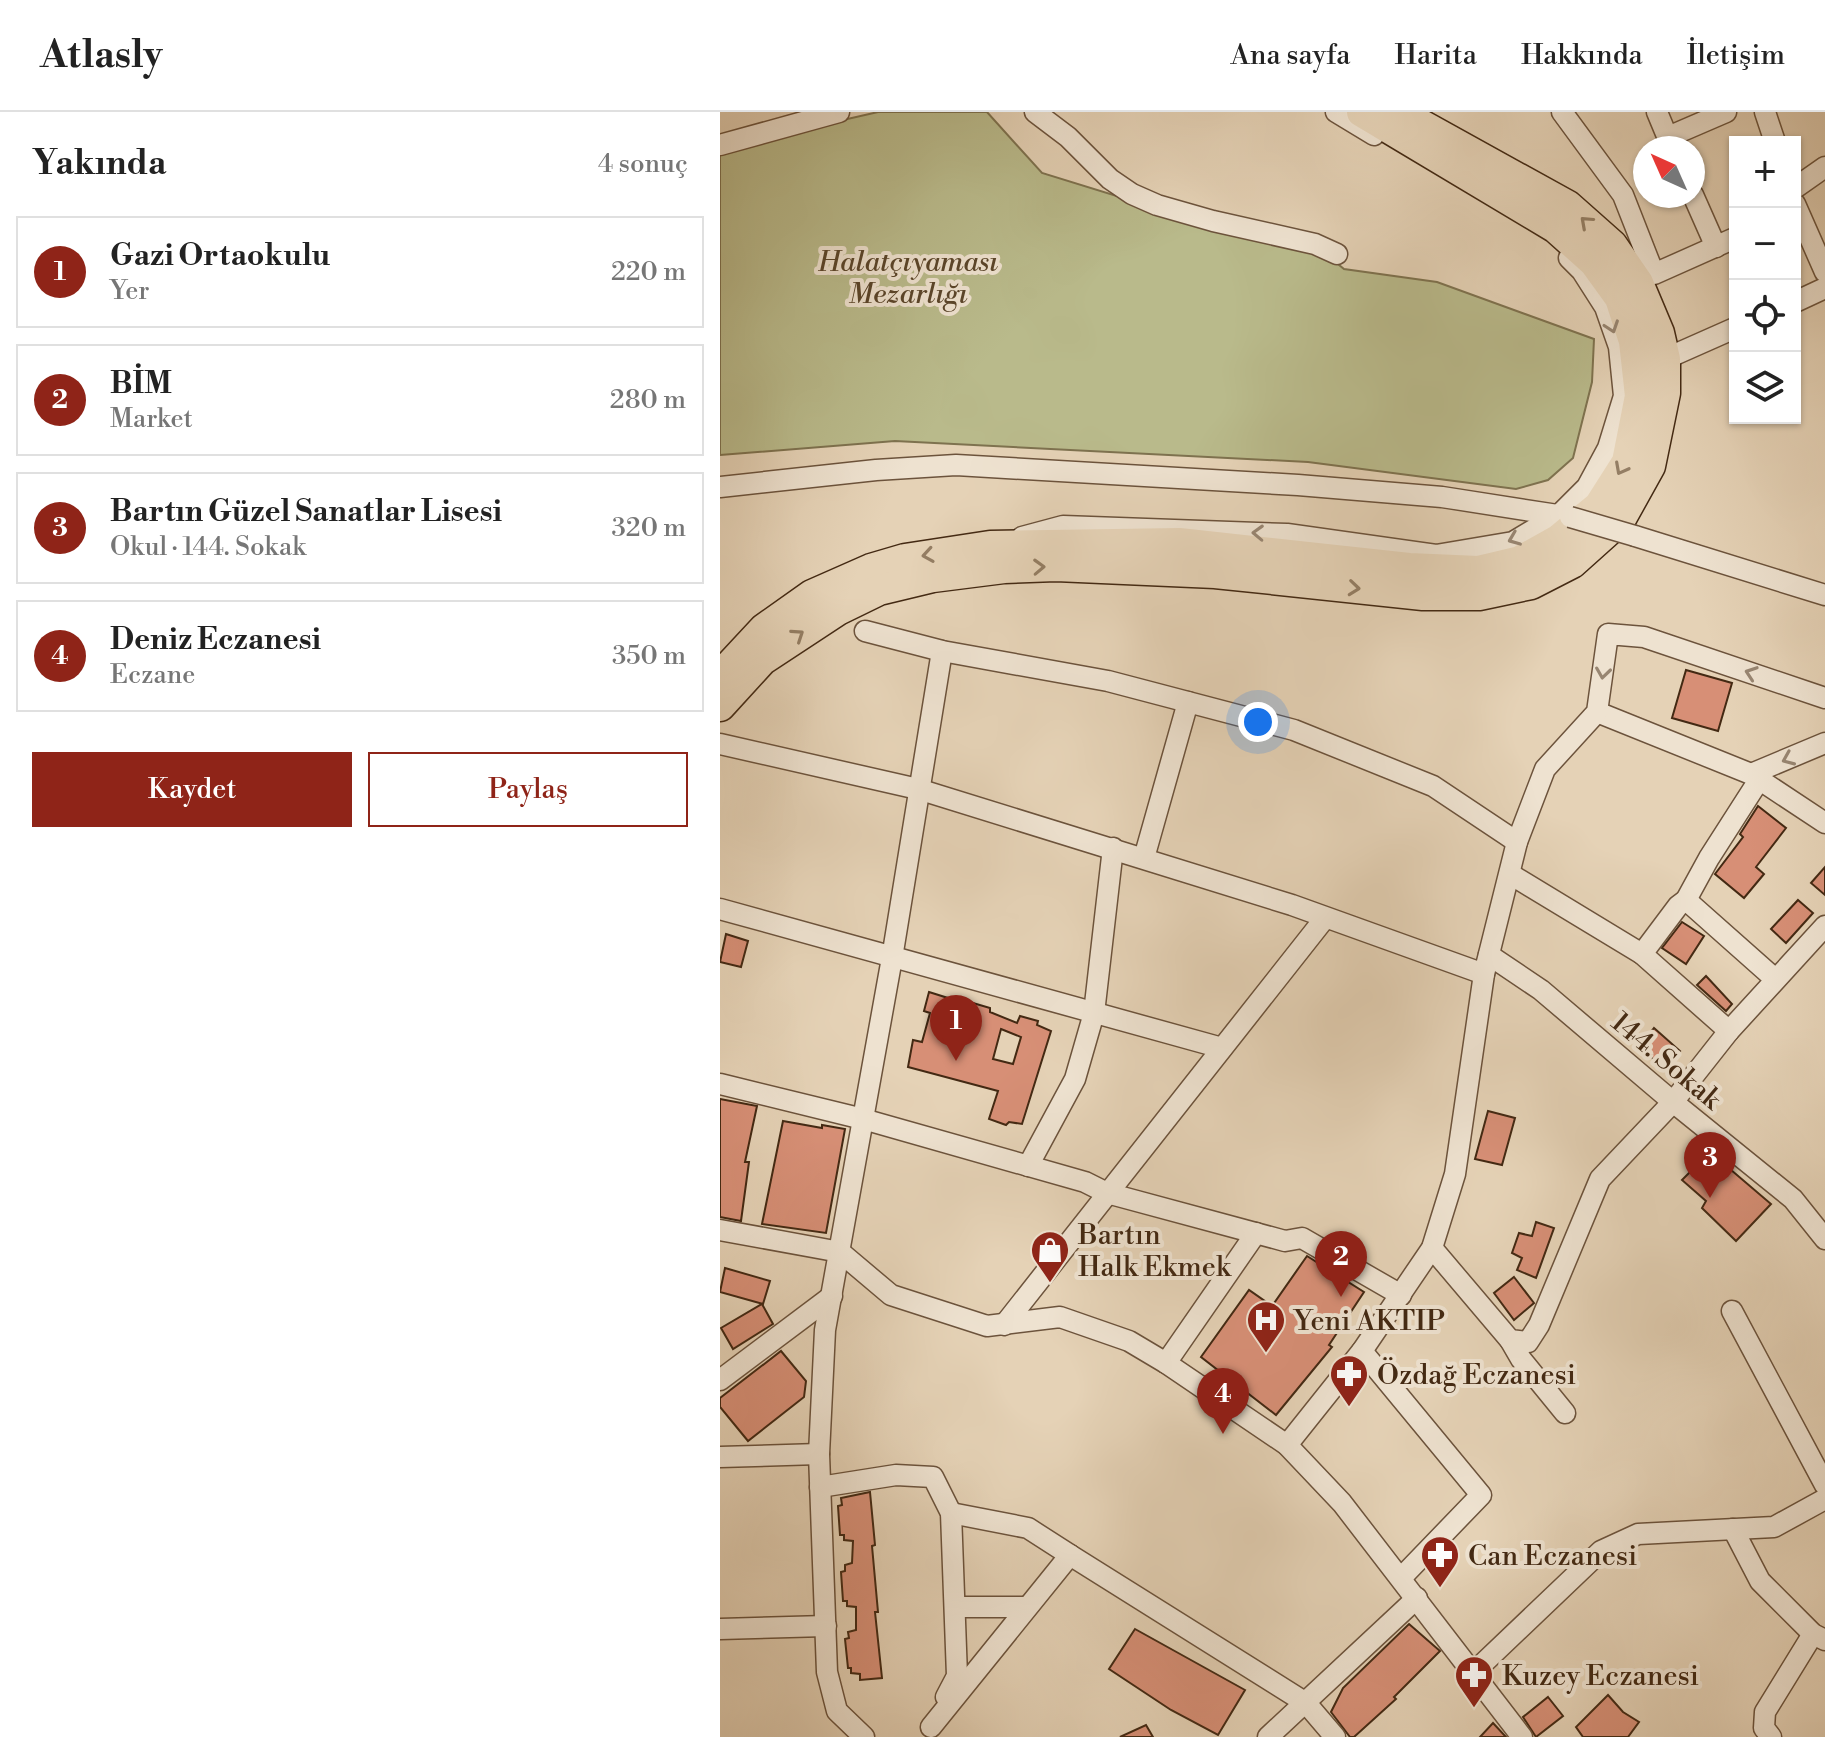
<!DOCTYPE html>
<html lang="tr">
<meta charset="utf-8">
<style>
body{margin:0;font-family:"Libre Bodoni",serif;background:#f2f2f2;color:#222}
.controls{position:absolute;right:24px;top:24px;display:grid;overflow:hidden;border-radius:0px;box-shadow:0 2px 6px #0004}
.controls button{width:72px;height:72px;display:grid;place-items:center;padding:0;border:0;border-bottom:2px solid #e0e0e0;background:#fff;color:#222;font:40px sans-serif}
.compass{position:absolute;left:913px;top:24px;width:72px;height:72px;border-radius:50%;background:#fff;box-shadow:0 2px 6px #0004;rotate:315deg}
.you{position:absolute;left:538px;top:610px;width:28px;height:28px;margin:-20px;border:6px solid #fff;border-radius:50%;background:#1a73e8;box-shadow:0 0 0 12px #1a73e833}
.badge{display:grid;place-items:center;width:52px;height:52px;border-radius:50%;background:#8f2418;color:#fff;font-size:26px;font-weight:700}
.pin{position:absolute;translate:-50% -66px;filter:drop-shadow(0 2px 4px #0008)}
.pin::after{content:'';position:absolute;top:42px;width:28px;height:24px;background:inherit;clip-path:polygon(0 0,100% 0,50% 100%)}
.list{margin:0;padding:0;list-style:none}
h2{display:flex;justify-content:space-between;align-items:center;height:104px;margin:0;padding:0 32px;font-size:34px}
h2 small{font-size:26px;font-weight:400;color:#767676}
.list li{display:grid;grid-template-columns:52px 1fr auto;gap:24px;align-items:center;box-sizing:border-box;height:112px;margin:0 16px 16px;padding:0 16px;border:2px solid #e0e0e0;border-radius:0px}
.list b{display:block;font-size:30px;white-space:nowrap}
.list p{margin:0;font-size:26px;white-space:nowrap;color:#767676}
.list em{font-size:26px;font-style:normal;color:#767676}
.actions{display:flex;gap:16px;padding:24px 32px}
.actions a{flex:1;padding:18px 0;border:2px solid #8f2418;border-radius:0px;text-align:center;font-size:28px;color:#8f2418}
.actions .main{background:#8f2418;color:#fff}
.icon{flex:none;width:44px;height:44px;fill:none;stroke:currentColor;stroke-width:2;stroke-linecap:round;stroke-linejoin:round}
.map{position:relative;flex:none;width:1105px;height:1625px;overflow:hidden}
header{display:flex;align-items:center;gap:48px;box-sizing:border-box;height:112px;padding:0 40px;background:#fff;border-bottom:2px solid #e0e0e0}
header strong{font-size:38px}
nav{display:flex;gap:44px;margin-inline-start:auto;font-size:28px}
main{display:flex}
aside{flex:1;background:#fff}
.map>svg:first-child{display:block}
.green{fill:#b9ba8b;stroke:#7e724f;stroke-width:2}
.building{fill:#d78f76;stroke:#432913;stroke-width:2;fill-rule:evenodd}
.lines{fill:none;stroke-linecap:round;stroke-linejoin:round}
.minor-casing{stroke:#6c533c;stroke-width:23}
.highway-casing{stroke:#432913;stroke-width:33}
.minor{stroke:#eee2d0;stroke-width:20}
.highway{stroke:#e5d2b6;stroke-width:30}
.minor-bridge-casing{stroke:#6c533c;stroke-width:23;stroke-linecap:butt}
.minor-bridge{stroke:#eee2d0;stroke-width:20}
.oneway{stroke:#947e64}
.oneway2{stroke:#988672}
.labels{text-anchor:middle;stroke-width:8;stroke-linejoin:round;paint-order:stroke}
.park-label{font-size:28px;font-style:italic;fill:#5b462b;stroke:#eee2d0}
.street-label{font-size:28px;fill:#432913;stroke:#eee2d0}
.poi-label{font-size:28px;fill:#432913;stroke:#eee2d0;text-anchor:start}
</style>
<header>
<strong>Atlasly</strong>
<nav><a>Ana sayfa</a><a>Harita</a><a>Hakkında</a><a>İletişim</a></nav>
</header>
<main>
<aside>
<h2>Yakında<small>4 sonuç</small></h2>
<ul class="list">
<li><span class="badge">1</span><div><b>Gazi Ortaokulu</b><p>Yer</p></div><em>220 m</em></li>
<li><span class="badge">2</span><div><b>BİM</b><p>Market</p></div><em>280 m</em></li>
<li><span class="badge">3</span><div><b>Bartın Güzel Sanatlar Lisesi</b><p>Okul · 144. Sokak</p></div><em>320 m</em></li>
<li><span class="badge">4</span><div><b>Deniz Eczanesi</b><p>Eczane</p></div><em>350 m</em></li>
</ul>
<div class="actions"><a class="main">Kaydet</a><a>Paylaş</a></div>
</aside>
<div class="map">
<svg width="1105" height="1625" viewBox="0 0 1105 1625">
<rect width="100%" height="100%" fill="#e5d2b6"/>
<filter id="stains"><feTurbulence type="fractalNoise" baseFrequency=".0025" numOctaves="4"/><feColorMatrix values="0 0 0 0 .2 0 0 0 0 .09 0 0 0 0 .02 0 0 0 .5 -.17"/></filter>
<radialGradient id="worn" r=".72"><stop offset=".6" stop-color="#630" stop-opacity="0"/><stop offset="1" stop-color="#630" stop-opacity=".3"/></radialGradient>
<polygon class="green" points="158,0 267,0 322,61 484,111 601,138 624,157 717,170 874,227 872,270 853,346 828,368 796,377 588,350 175,329 0,343 0,36"/>
<g class="building">
<polygon points="966,558 1012,571 998,619 952,606"/>
<polygon points="1038,694 1066,716 1036,755 1044,762 1024,786 995,762 1023,725 1020,722"/>
<polygon points="1105,755 1105,783 1091,771"/>
<polygon points="1078,788 1093,801 1066,831 1051,817"/>
<polygon points="962,810 984,824 966,852 942,836"/>
<polygon points="6,822 28,829 21,855 0,850"/>
<polygon points="986,864 1012,892 1006,899 977,873"/>
<path d="M209,880L228,886L227,890L251,897L253,891L270,896V900L297,911L300,904L318,909L317,913L331,919L302,1012L289,1010L286,1013L269,1007L278,979L188,955L193,928L202,930L210,901L204,899ZM281,917L301,925L293,952L273,947Z"/>
<polygon points="934,916 960,939 945,957 919,935"/>
<polygon points="0,987 37,994 25,1050 29,1050 21,1109 0,1105"/>
<polygon points="768,999 795,1006 782,1053 755,1047"/>
<polygon points="63,1009 102,1016 102,1013 125,1017 106,1121 42,1112"/>
<polygon points="990,1040 1051,1092 1016,1129 982,1096 986,1089 962,1068"/>
<polygon points="816,1110 834,1116 816,1166 797,1158 802,1146 792,1141 799,1121 812,1124"/>
<polygon points="587,1144 644,1180 609,1233 612,1235 556,1303 481,1245 529,1178 552,1194"/>
<polygon points="5,1156 50,1169 43,1192 0,1180"/>
<polygon points="794,1165 814,1191 794,1208 774,1181"/>
<polygon points="42,1192 53,1212 13,1237 1,1216"/>
<polygon points="61,1239 86,1269 84,1285 28,1329 0,1295 0,1286"/>
<polygon points="150,1380 155,1433 152,1434 158,1500 155,1500 162,1566 140,1568 140,1562 131,1561 131,1556 128,1556 125,1527 129,1526 128,1520 136,1518 136,1495 127,1494 127,1489 123,1489 121,1460 125,1459 125,1453 132,1451 133,1429 124,1428 124,1423 120,1423 118,1394 122,1393 121,1386"/>
<polygon points="689,1512 720,1539 674,1585 676,1587 634,1625 630,1625 611,1600 623,1576"/>
<polygon points="415,1517 525,1578 498,1623 451,1598 389,1557"/>
<polygon points="888,1583 903,1600 919,1610 908,1625 863,1625 856,1615"/>
<polygon points="828,1585 843,1604 816,1625 803,1605"/>
<polygon points="773,1611 786,1625 760,1625"/>
<polygon points="426,1613 433,1625 400,1625"/>
</g>
<g class="lines">
<g class="minor-casing">
<g id="minor">
<polyline points="315,0 348,25 390,67 412,82 437,93 493,109 595,132 617,142"/>
<polyline points="616,0 654,23"/>
<polyline points="842,0 903,83 934,162 1015,126"/>
<polyline points="937,0 952,36"/>
<polyline points="1045,0 1055,30"/>
<polyline points="948,25 1006,0"/>
<polyline points="0,33 119,0"/>
<polyline points="1075,76 1105,55"/>
<polyline points="973,83 996,135"/>
<polyline points="1075,92 1105,160"/>
<polyline points="1075,190 1105,176"/>
<polyline points="945,247 1015,216"/>
<polyline points="0,375 156,358 236,353 578,373 722,385 844,404"/>
<polyline points="915,424 1105,483"/>
<polyline points="302,425 343,414 567,422 716,443 793,430 840,402 867,375 888,336 904,284 899,235 885,195 862,159 849,146"/>
<polyline points="145,519 222,539 388,569 574,618 713,674 797,730"/>
<polyline points="877,600 1031,662 1105,711"/>
<polyline points="0,632 198,677 572,793 764,862"/>
<polyline points="1031,662 1105,631"/>
<polyline points="424,746 468,590"/>
<polyline points="790,762 922,842 1009,919"/>
<polyline points="966,788 1055,867"/>
<polyline points="0,797 502,936"/>
<polyline points="922,842 958,794 966,788 989,746 1039,668"/>
<polyline points="769,843 821,878 953,990 1073,1087 1105,1127"/>
<polyline points="0,972 143,1007 365,1070 387,1081 565,1129 582,1126 681,1183"/>
<polyline points="308,1054 355,967 374,901 393,736"/>
<polyline points="0,1118 120,1140 171,1183 267,1214 340,1205 409,1229 446,1251 567,1333 622,1391 802,1625"/>
<polyline points="712,1136 790,1228 808,1230 819,1213 880,1067 953,990 1009,919 1105,814"/>
<polyline points="1012,1199 1105,1373"/>
<polyline points="284,1213 605,806"/>
<polyline points="790,1228 801,1247 845,1301"/>
<polyline points="642,1239 761,1383 681,1466"/>
<polyline points="446,1251 536,1121"/>
<polyline points="0,1268 112,1184"/>
<polyline points="567,1333 642,1239 712,1136 735,1062 764,862 797,730 825,657 877,600 888,522 924,525 1105,586"/>
<polyline points="0,1345 99,1342"/>
<polyline points="100,1375 176,1363 213,1365 231,1401 237,1564 226,1585"/>
<polyline points="231,1401 308,1416 350,1443"/>
<polyline points="1013,1417 1040,1469 1093,1522 1105,1528"/>
<polyline points="237,1495 307,1495"/>
<polyline points="0,1517 106,1514"/>
<polyline points="753,1561 881,1439 918,1422 1054,1415 1105,1387"/>
<polyline points="211,1615 350,1443 586,1591 615,1625"/>
<polyline points="144,1625 117,1599 107,1560 99,1342 105,1218 172,846 222,539"/>
<polyline points="548,1625 697,1486"/>
<polyline points="1051,1625 1044,1616 1045,1600 1093,1522"/>
</g>
</g>
<g class="highway-casing">
<g id="highway">
<polyline points="4,560 44,517 92,483 151,457 185,447 270,434 459,431 689,456 758,459 800,449 838,428 879,394 907,350 920,284 914,229 900,186 874,150 836,116 642,0"/>
<polyline points="0,594 42,548 118,498 159,478 213,465 284,456 336,454 495,461 703,483 759,483 811,472 852,451 900,408 930,354 945,281 945,247 939,221 918,171 892,133 848,94 678,0"/>
</g>
</g>
<use href="#minor" class="minor"/>
<use href="#highway" class="highway"/>
<g class="minor-bridge-casing">
<polyline id="minor-bridge" points="850,405 915,424"/>
</g>
<use href="#minor-bridge" class="minor-bridge"/>
</g>
<defs><path id="oneway-chevron" d="M-2-3.5L2.5 0L-2 3.5" fill="none" stroke-width="1.6" stroke-linecap="round" stroke-linejoin="round" transform="scale(2)"/></defs>
<g class="oneway">
<use href="#oneway-chevron" transform="translate(866 110) rotate(-138)"/>
<use href="#oneway-chevron" transform="translate(901 357) rotate(118)"/>
<use href="#oneway-chevron" transform="translate(208 443) rotate(171)"/>
<use href="#oneway-chevron" transform="translate(319 455) rotate(-2)"/>
<use href="#oneway-chevron" transform="translate(634 476) rotate(6)"/>
<use href="#oneway-chevron" transform="translate(78 523) rotate(-34)"/>
</g>
<g class="oneway2">
<use href="#oneway-chevron" transform="translate(892 215) rotate(71)"/>
<use href="#oneway-chevron" transform="translate(538 421) rotate(-178)"/>
<use href="#oneway-chevron" transform="translate(794 427) rotate(158)"/>
<use href="#oneway-chevron" transform="translate(883 561) rotate(98)"/>
<use href="#oneway-chevron" transform="translate(1031 561) rotate(-161)"/>
<use href="#oneway-chevron" transform="translate(1068 647) rotate(157)"/>
</g>
<defs>
<g id="shop-pin" transform="scale(2)"><path d="M0 17L-7.5 6A9.5 9.5 0 1 1 7.5 6Z" fill="#8f2418" stroke="#eee2d0"/><path d="M-5-2.5h2.3a2.7 3.5 0 0 1 5.4 0H5L5.5 6h-11ZM-1.5-2.5h3a1.5 2.3 0 0 0-3 0Z" fill="#fff"/></g>
<g id="hospital-pin" transform="scale(2)"><path d="M0 17L-7.5 6A9.5 9.5 0 1 1 7.5 6Z" fill="#8f2418" stroke="#eee2d0"/><path d="M-5-5h3v3.5h4V-5h3V5h-3V1.5h-4V5h-3Z" fill="#fff"/></g>
<g id="pharmacy-pin" transform="scale(2)"><path d="M0 17L-7.5 6A9.5 9.5 0 1 1 7.5 6Z" fill="#8f2418" stroke="#eee2d0"/><path d="M-2-6h4v4h4v4h-4v4h-4v-4h-4v-4h4Z" fill="#fff"/></g>
</defs>
<g fill-rule="evenodd">
<use href="#shop-pin" x="330" y="1138"/>
<use href="#hospital-pin" x="546" y="1208"/>
<use href="#pharmacy-pin" x="629" y="1262"/>
<use href="#pharmacy-pin" x="720" y="1443"/>
<use href="#pharmacy-pin" x="754" y="1563"/>
</g>
<g class="labels">
<g class="park-label">
<text x="188" y="159">Halatçıyaması<tspan x="188" dy="32">Mezarlığı</tspan></text>
</g>
<g class="street-label">
<text transform="translate(947 948) rotate(40)" y="10">144. Sokak</text>
</g>
<g class="poi-label">
<text x="358" y="1132">Bartın<tspan x="358" dy="32">Halk Ekmek</tspan></text>
<text x="574" y="1218">Yeni AKTIP</text>
<text x="657" y="1272">Özdağ Eczanesi</text>
<text x="748" y="1453">Can Eczanesi</text>
<text x="782" y="1573">Kuzey Eczanesi</text>
</g>
</g>
<rect width="100%" height="100%" filter="url(#stains)"/>
<rect width="100%" height="100%" fill="url(#worn)"/>
</svg>
<div class="controls">
<button>+</button>
<button>−</button>
<button><svg class="icon" aria-label="locate" viewBox="0 0 24 24"><circle cx="12" cy="12" r="6"/><path d="M12 2v4M12 18v4M2 12h4M18 12h4"/></svg></button>
<button><svg class="icon" aria-label="layers" viewBox="0 0 24 24"><path d="M12 4l9 5-9 5-9-5zM3 14l9 5 9-5"/></svg></button>
</div>
<svg class="compass" viewBox="-18 -18 36 36"><path d="M0-13l5 13h-10z" fill="#e53935"/><path d="M0 13l5-13h-10z" fill="#767676"/></svg>
<div class="you"></div>
<div class="pin badge" style="left:236px;top:949px">1</div>
<div class="pin badge" style="left:621px;top:1185px">2</div>
<div class="pin badge" style="left:990px;top:1086px">3</div>
<div class="pin badge" style="left:503px;top:1322px">4</div>
</div>
</main>
